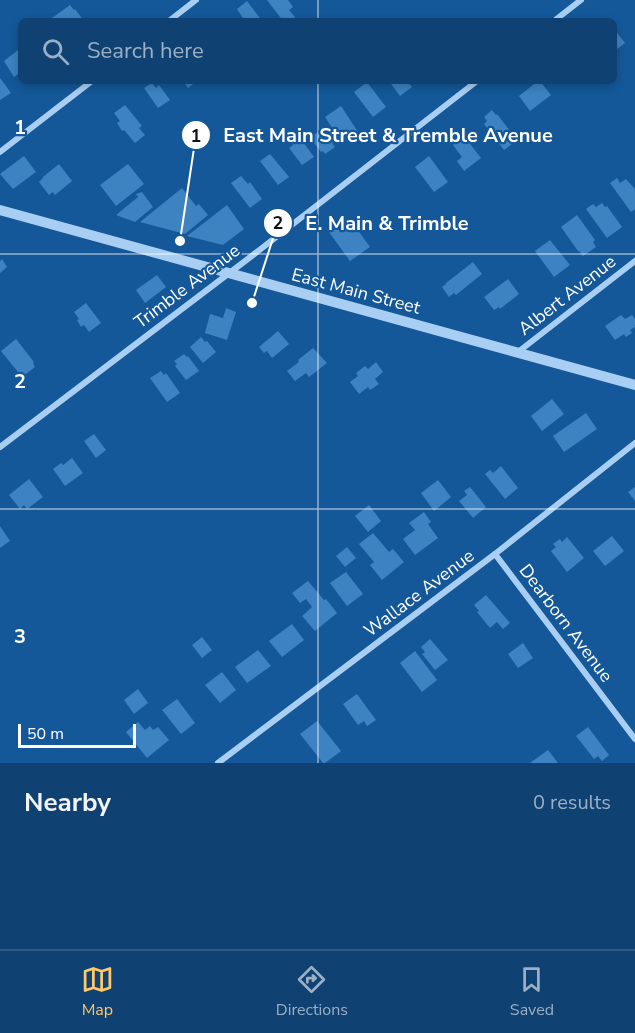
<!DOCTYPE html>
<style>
body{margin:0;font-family:"Nunito Sans",sans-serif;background:#1d4d7b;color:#f1f3f6}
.scale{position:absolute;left:18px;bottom:15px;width:118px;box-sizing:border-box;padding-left:6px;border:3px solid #fff;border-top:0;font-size:16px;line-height:21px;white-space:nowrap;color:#fff;-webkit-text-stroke:4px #145899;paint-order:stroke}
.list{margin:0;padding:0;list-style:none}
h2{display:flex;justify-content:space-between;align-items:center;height:78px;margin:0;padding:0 24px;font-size:26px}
h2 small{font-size:20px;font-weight:400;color:#9bb0c4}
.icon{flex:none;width:33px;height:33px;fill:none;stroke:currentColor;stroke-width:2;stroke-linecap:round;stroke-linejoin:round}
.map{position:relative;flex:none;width:635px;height:763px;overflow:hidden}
.search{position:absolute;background:#0f4273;box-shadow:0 3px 9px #0003;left:18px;right:18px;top:18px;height:66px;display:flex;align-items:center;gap:15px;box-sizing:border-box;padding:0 21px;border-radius:9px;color:#9bb0c4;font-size:22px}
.sheet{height:186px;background:#0f4273}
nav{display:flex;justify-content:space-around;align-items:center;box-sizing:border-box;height:84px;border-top:2px solid #2f5b85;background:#0f4273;font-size:16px;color:#9bb0c4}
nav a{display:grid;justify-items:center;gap:3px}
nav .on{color:#ffc869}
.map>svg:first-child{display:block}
.building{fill:#3d82c1}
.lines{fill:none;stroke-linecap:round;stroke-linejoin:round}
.minor{stroke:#a8cff3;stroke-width:6}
.tertiary{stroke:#a8cff3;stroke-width:10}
.grid{fill:none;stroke:#fff;stroke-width:1.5;stroke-opacity:0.55}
.labels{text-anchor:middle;stroke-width:4.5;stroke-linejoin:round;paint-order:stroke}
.street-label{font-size:18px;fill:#fff;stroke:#145899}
.grid-label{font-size:20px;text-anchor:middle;font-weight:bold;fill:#fff;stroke:#145899;stroke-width:4.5;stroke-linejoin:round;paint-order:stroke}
.leader{fill:none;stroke:#fff;stroke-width:2}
.callout-dot{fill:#fff;stroke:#145899;stroke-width:2}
.mark-label{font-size:18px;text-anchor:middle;font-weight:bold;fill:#111}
.callout-label{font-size:20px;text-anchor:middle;font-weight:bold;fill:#fff;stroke:#145899;stroke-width:4.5;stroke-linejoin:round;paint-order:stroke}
</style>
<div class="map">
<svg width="635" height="763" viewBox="0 0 635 763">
<rect width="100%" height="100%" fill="#145899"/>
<g class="building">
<polygon points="267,0 288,0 293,7 289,10 295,17 290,21 283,21"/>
<polygon points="247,1 262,21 245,21 237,9"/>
<polygon points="70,5 74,10 75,9 84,21 55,21 52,18"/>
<polygon points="614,29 625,43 617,49 614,45"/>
<polygon points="18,50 21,54 21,77 19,73 14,77 4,61"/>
<polygon points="0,78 11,93 0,100"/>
<polygon points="183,81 197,81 188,88"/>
<polygon points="389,81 407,81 412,87 400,96"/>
<polygon points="538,81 540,81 551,95 530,111 519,96"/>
<polygon points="367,82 386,107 373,117 354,92"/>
<polygon points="152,83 156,88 159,85 170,100 158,108 144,88"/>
<polygon points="125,105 142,126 139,128 145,135 135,143 124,130 122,131 117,123 120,121 114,113"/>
<polygon points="341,106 358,132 342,143 325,117"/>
<polygon points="492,110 496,115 497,114 517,140 504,150 484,124 487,121 484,117"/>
<polygon points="323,128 334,142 332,143 335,147 325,154 323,151 321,152 310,138"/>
<polygon points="296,132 314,157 302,165 289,148 293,145 288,138"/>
<polygon points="464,136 481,158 464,171 457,161 462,157 453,145"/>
<polygon points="270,154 289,177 278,185 260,161"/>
<polygon points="24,156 36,172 13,189 0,174"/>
<polygon points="429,156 448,182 434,192 415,167"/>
<polygon points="59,164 72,181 55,195 53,192 49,195 39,182 43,178 43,177"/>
<polygon points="128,164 144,184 116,206 100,185"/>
<polygon points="241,176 248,184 250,182 262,199 250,208 231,183"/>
<polygon points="617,178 620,183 626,179 635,189 635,209 631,212 610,183"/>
<polygon points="182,188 196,206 199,204 208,215 185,234 140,222"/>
<polygon points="142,192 153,207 135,222 116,215 138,197 136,194"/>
<polygon points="602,203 605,207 607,206 622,227 607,238 586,209 593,204 596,207"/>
<polygon points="227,205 244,229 223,245 187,236"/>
<polygon points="577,215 595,240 593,242 596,247 583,256 579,251 578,251 561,227"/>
<polygon points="347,220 352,228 355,226 370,247 350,261 329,232"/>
<polygon points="550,240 570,265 554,277 535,251"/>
<polygon points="2,259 7,267 0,273 0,261"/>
<polygon points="473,262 482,274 456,295 454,293 449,297 442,287 446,284 446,283"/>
<polygon points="157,275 166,287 145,303 136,290"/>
<polygon points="508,279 519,294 500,309 499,307 494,310 484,297"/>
<polygon points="86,303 101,323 89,332 84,325 81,327 77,320 79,319 74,312"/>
<polygon points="226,308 236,312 227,340 205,333 210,314 223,318"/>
<polygon points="621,315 625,319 632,315 635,319 635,327 630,330 632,333 626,337 624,334 615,340 605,326"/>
<polygon points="278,331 289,344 272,358 267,351 264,353 259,347"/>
<polygon points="201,337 205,342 207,341 216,352 203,363 190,347"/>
<polygon points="16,339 34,362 33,363 35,367 22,377 1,351"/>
<polygon points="313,348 327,363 309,377 306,373 295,381 287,371 299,362 298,360"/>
<polygon points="184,354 187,357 188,356 199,371 186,380 175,366 177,364 174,361"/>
<polygon points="376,362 383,372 375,379 379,384 370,390 368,387 359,394 350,382 358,376 356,373 365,366 368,369"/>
<polygon points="161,371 164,375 166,373 180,393 167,402 150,378"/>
<polygon points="552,399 564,414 542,431 531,416"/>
<polygon points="586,413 597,429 564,452 553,436"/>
<polygon points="94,434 106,450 96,458 84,441"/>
<polygon points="72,458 83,473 65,486 53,469 61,463 63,465"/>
<polygon points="501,466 518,488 505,499 485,474 490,470 493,473"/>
<polygon points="29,479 43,497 27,509 24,505 20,509 9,495"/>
<polygon points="438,480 451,497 434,511 421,493"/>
<polygon points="470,487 486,507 473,518 459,501 467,495 464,491"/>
<polygon points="635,487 635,501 628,492"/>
<polygon points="369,505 381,521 368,532 355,516"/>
<polygon points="424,512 431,522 428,524 438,538 415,555 403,539 415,530 409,523"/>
<polygon points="0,526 10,541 0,548"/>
<polygon points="373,533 389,552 393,549 404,562 382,580 370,565 374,562 359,544"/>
<polygon points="612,536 624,551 605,566 593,551"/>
<polygon points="567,537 584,558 567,572 551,551 556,547 553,544 560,539 562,542"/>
<polygon points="347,547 356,558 345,567 336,556"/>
<polygon points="346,572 363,594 347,606 330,583"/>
<polygon points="308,581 324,600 326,599 337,613 315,631 302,616 312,607 306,599 300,603 292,593"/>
<polygon points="486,595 510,623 503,629 497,622 490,628 477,612 479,611 474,605"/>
<polygon points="292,624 304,640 282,657 269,641"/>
<polygon points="202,637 212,650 202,658 192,645"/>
<polygon points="430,639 448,660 435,670 422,654 425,652 421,647"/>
<polygon points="523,643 533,658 518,668 508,654"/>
<polygon points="258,650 271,666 247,683 235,667"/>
<polygon points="415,651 437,680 422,692 400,663"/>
<polygon points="222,672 236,690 220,703 205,685"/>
<polygon points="138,689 148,703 134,714 124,700"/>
<polygon points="357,694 376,720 367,726 364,721 358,725 343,704"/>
<polygon points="177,699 195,723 181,734 162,710"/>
<polygon points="317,721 341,751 325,763 323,763 300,734"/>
<polygon points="138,722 145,730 150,726 153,730 158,727 169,740 147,758 126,732"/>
<polygon points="588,727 609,755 602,761 598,756 594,759 576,736"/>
<polygon points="548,750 558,763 530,763"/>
</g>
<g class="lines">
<g class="minor">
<polyline points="169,21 196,0"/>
<polyline points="554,21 581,0"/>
<polyline points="0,152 92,81"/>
<polyline points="518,352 635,261"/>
<polyline points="0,447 253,255 477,81"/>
<polyline points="495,554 635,739"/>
<polyline points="218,763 495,554 635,443"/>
</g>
<polyline class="tertiary" points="0,210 635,385"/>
</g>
<path class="grid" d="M318,0V21M318,81V763M0,254H635M0,509H635"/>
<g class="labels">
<g class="street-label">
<text transform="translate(187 286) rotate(-37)" y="6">Trimble Avenue</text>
<text transform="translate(356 291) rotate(15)" y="6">East Main Street</text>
<text transform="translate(567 295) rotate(-38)" y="6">Albert Avenue</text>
<text transform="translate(419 593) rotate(-37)" y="6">Wallace Avenue</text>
<text transform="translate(566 623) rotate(53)" y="6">Dearborn Avenue</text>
</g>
</g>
<g class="grid-label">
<text x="20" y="134">1</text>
<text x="20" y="388">2</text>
<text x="20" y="643">3</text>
</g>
<path class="leader" d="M180 241L196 135M252 303L278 223"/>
<g class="callout-dot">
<circle cx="180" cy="241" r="6"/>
<circle cx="252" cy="303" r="6"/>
<circle cx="196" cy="135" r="15"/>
<circle cx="278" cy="223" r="15"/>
</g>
<g class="mark-label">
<text x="196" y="142">1</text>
<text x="278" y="229">2</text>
</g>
<g class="callout-label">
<text x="388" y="142">East Main Street &amp; Tremble Avenue</text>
<text x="387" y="230">E. Main &amp; Trimble</text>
</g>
</svg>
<div class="scale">50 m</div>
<div class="search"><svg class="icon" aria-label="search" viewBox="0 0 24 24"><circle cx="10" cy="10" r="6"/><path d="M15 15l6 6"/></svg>Search here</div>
</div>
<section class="sheet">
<h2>Nearby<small>0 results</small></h2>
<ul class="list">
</ul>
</section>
<nav>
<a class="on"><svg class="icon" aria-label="map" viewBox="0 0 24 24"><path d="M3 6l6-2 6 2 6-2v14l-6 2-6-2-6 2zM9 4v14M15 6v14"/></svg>Map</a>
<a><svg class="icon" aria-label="directions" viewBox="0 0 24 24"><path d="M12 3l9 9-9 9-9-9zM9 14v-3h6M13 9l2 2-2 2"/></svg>Directions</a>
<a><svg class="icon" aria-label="saved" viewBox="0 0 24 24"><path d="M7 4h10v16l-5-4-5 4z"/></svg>Saved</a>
</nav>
